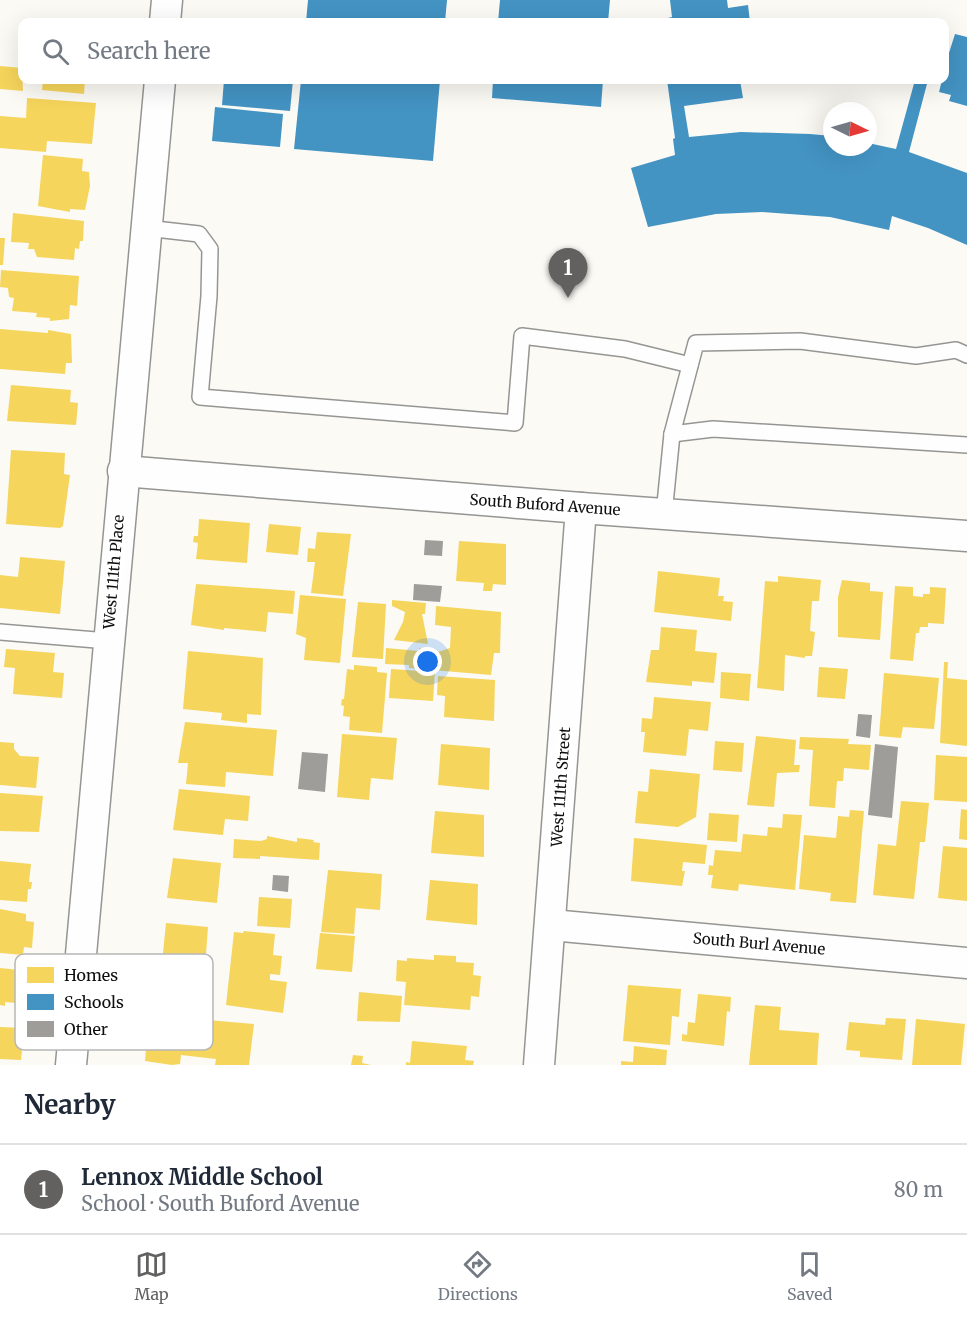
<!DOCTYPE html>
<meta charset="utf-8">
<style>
body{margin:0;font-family:Merriweather,serif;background:#f2f2f3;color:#1f2937}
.compass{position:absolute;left:823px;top:102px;width:54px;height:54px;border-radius:50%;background:#fff;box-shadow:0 6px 24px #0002;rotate:95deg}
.you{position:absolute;left:428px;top:662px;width:21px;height:21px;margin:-15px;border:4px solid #fff;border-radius:50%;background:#1a73e8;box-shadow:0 0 0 9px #1a73e833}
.badge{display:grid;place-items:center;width:39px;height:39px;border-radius:50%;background:#626160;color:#fff;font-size:20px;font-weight:700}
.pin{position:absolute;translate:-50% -50px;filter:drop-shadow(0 2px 3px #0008)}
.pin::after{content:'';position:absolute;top:32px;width:21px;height:18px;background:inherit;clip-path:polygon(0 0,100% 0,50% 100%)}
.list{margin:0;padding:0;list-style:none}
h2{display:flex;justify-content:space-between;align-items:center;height:78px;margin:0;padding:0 24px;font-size:26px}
h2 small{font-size:20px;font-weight:400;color:#747a83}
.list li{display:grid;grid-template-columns:39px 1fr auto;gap:18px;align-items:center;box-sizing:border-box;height:90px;padding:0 24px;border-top:2px solid #e0e1e3}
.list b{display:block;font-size:22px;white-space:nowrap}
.list p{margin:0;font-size:20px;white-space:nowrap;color:#747a83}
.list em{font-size:20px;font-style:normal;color:#747a83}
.icon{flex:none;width:33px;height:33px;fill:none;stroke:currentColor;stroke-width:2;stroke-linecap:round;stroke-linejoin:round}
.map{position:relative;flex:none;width:967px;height:1065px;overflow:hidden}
.search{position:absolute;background:#fff;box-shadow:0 6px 24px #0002;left:18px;right:18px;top:18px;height:66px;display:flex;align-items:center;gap:15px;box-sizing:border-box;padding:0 21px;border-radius:12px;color:#747a83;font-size:22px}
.sheet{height:168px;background:#fff}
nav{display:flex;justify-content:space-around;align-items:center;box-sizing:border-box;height:84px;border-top:2px solid #e0e1e3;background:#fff;font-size:16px;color:#747a83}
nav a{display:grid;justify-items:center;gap:3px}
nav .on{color:#626160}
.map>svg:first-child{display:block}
.homes{fill:#f6d55c}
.schools{fill:#4393c3}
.building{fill:#9f9d9a}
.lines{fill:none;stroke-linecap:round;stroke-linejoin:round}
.lane-casing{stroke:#959593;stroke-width:18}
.street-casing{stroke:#959593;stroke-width:33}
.lane{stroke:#fefefe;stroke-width:15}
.street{stroke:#fefefe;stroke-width:30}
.labels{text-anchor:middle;stroke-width:6;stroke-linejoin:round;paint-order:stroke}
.street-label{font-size:15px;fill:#0f0f0f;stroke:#fff}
.key{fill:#fff;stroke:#b7b7b7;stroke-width:1.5}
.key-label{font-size:16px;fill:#0f0f0f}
</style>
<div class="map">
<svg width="967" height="1065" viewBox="0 0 967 1065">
<rect width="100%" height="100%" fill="#fbfaf5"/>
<g class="homes">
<polygon points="0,66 22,68 23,91 0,89"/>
<polygon points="43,80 85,80 84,94 42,90"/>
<polygon points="27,98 96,103 92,144 47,141 46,152 0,148 0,116 26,118"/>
<polygon points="43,155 83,159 82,171 89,172 90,186 85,210 70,209 70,212 38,206"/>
<polygon points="13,213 84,221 83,241 80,241 79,249 75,248 74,260 37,257 34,249 28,249 29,243 11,242"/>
<polygon points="0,238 5,238 3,265 0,265"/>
<polygon points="1,270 79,276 77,306 70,305 69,319 50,321 50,318 36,317 37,313 12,311 14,298 9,297 8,288 0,287"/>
<polygon points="0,329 48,333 48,330 71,334 72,363 66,363 65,374 0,369"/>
<polygon points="11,385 71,390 70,402 78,403 76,425 7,421"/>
<polygon points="11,450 65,453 64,474 70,475 63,526 60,528 6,524"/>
<polygon points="199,519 250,523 247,563 196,559 198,543 193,542 194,536 198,536"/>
<polygon points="269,524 301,527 298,555 266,552"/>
<polygon points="317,532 351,534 343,596 311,593 315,562 307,562 308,548 315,549"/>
<polygon points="459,541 506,544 506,585 493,584 492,591 483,591 484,583 456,581"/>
<polygon points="20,557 65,561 60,614 0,608 0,575 18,577"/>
<polygon points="658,571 720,578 718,596 724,596 723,601 733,602 731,621 654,612"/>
<polygon points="778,576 821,580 819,601 812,601 810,631 815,632 812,656 805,656 805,658 785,655 784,691 757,688 765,581 778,582"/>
<polygon points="842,580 870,583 870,591 883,592 880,640 838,637 838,597"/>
<polygon points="196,584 295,591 293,614 268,612 266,632 224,628 224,630 191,625"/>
<polygon points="895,586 913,587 913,596 923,597 923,594 930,594 930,587 946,588 944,624 928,623 928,627 920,627 919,633 916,633 913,661 890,659"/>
<polygon points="300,595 346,599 340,663 304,660 306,638 296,634"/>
<polygon points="392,600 426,603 425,614 422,614 428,644 394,640 403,622 405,612 392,606"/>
<polygon points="358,602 386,604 383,659 352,657"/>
<polygon points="436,606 501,612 500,653 494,653 491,675 409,668 409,665 385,664 386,648 419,651 419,648 438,652 450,648 451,627 435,625"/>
<polygon points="661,627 697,630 695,651 717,653 714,683 692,681 692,686 646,682 651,650 659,650"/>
<polygon points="6,649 55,653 53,672 64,673 62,698 13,694 15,668 4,667"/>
<polygon points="188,651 263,658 261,715 247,714 247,723 221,720 222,713 183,709"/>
<polygon points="944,662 948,662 947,678 967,680 967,746 940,743"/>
<polygon points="354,665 377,667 377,672 387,673 382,733 349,730 350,717 343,716 344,706 341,705 342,699 344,699 347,669 354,670"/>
<polygon points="819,667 848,669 845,699 817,697"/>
<polygon points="391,669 435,672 433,701 389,698"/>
<polygon points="721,672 751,674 749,701 720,698"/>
<polygon points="884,673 939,678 934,729 903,727 901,738 879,736"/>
<polygon points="438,676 495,680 494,721 444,717 445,696 437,695"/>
<polygon points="654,697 711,702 708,731 689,729 686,756 643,752 645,732 641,732 642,718 652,719"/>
<polygon points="185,722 277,730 273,776 226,772 225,787 186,784 188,763 178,763"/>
<polygon points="342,734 397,738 393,780 371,778 369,800 337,797"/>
<polygon points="756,736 796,740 794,765 800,765 799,772 777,773 774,807 747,805"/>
<polygon points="800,737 849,739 848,744 871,745 869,770 844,768 843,781 837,781 835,808 809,806 813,750 799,749"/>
<polygon points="715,741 744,743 742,772 713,770"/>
<polygon points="0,742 14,743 14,749 20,756 39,757 36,788 0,785"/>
<polygon points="441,744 490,748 489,790 438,785"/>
<polygon points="936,755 967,757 967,802 934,800"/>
<polygon points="650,769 700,774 696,817 678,827 635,823 638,791 648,792"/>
<polygon points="179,789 250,796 248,821 225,819 223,835 173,830"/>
<polygon points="0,793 43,796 39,832 0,831"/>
<polygon points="901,801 929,803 925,842 920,842 914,899 873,895 878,844 896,846"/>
<polygon points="961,809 967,810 967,840 959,839"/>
<polygon points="850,810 864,811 856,903 830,901 831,893 799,889 804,835 836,838 838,816 849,817"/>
<polygon points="435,811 484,815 484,857 431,853"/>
<polygon points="709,813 739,815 737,842 707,840"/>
<polygon points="783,814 802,815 795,890 739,884 738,891 711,888 713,875 708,875 709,865 713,866 715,850 741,852 743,834 767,836 768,827 782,828"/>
<polygon points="267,836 297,842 297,838 314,840 313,842 320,843 319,860 260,856 260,859 233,858 234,839 261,841 267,839"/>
<polygon points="634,838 707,845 705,864 683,862 682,871 685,871 682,886 631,881"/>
<polygon points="943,846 967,848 967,901 938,898"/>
<polygon points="173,858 221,863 217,903 167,898"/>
<polygon points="0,861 31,864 29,882 32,882 31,889 28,889 27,902 0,900"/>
<polygon points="328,870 382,874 380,910 356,908 354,934 321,932"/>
<polygon points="430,880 478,884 477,925 426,920"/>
<polygon points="259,897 292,899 290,928 257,926"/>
<polygon points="0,909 26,914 26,921 34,922 32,948 24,947 23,955 0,953"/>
<polygon points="166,923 208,927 204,981 165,977 167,964 162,963"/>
<polygon points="244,931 275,934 273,955 282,956 280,975 270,974 270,980 287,982 283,1013 226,1005 234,932 243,933"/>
<polygon points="320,933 355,936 352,972 316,969"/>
<polygon points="434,955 456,956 456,962 474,963 473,975 481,976 479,997 471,996 470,1010 404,1005 406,982 396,981 397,960 407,961 407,958 434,960"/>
<polygon points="0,968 29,971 26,1004 5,1002 5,1006 0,1005"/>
<polygon points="628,985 681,989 679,1017 672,1016 670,1045 623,1041"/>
<polygon points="359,992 402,996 400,1022 357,1021"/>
<polygon points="698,994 731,997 730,1012 727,1011 724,1046 682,1041 682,1034 687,1035 688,1022 695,1023"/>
<polygon points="755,1005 781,1007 779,1030 819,1033 817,1065 749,1065"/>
<polygon points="149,1015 254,1024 249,1065 215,1065 216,1059 181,1055 180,1064 172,1065 145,1061"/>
<polygon points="886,1018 906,1019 902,1060 860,1057 860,1051 846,1050 849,1022 885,1025"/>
<polygon points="916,1019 965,1024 961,1065 912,1065"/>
<polygon points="0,1027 24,1028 21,1060 0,1059"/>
<polygon points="412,1041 467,1046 465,1060 474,1061 473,1065 406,1065 406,1062 410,1063"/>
<polygon points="634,1046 667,1050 666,1065 621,1065 621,1061 633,1062"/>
<polygon points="353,1055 363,1056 362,1063 371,1065 351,1065"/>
</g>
<g class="schools">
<polygon points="308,0 447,0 445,22 306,22"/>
<polygon points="500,0 610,0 608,22 498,22"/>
<polygon points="670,0 727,0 728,8 748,5 750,22 669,22 668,18 672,17"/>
<polygon points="955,34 967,37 967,106 949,101 951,95 939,92 942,80 944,80 944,55 948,56"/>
<polygon points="224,80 293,80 290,111 222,105"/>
<polygon points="301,80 440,80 433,161 294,149"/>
<polygon points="493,80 603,80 601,107 492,98"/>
<polygon points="667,80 740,80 743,98 684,106 689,137 741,132 810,134 832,136 832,147 868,147 868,143 896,149 915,80 928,80 909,152 967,173 967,245 928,228 892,216 889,230 830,217 762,212 716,214 648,227 631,168 675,155 673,139 675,138"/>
<polygon points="215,107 283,114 280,147 212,141"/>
</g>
<g class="building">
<polygon points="425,540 443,541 442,556 424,555"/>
<polygon points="414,584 442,586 440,602 413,600"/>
<polygon points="858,714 872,715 870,738 856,736"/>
<polygon points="875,744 898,747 892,818 868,815"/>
<polygon points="302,752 328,754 325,792 298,789"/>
<polygon points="273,875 289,876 288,892 272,890"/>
</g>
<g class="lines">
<g class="lane-casing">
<g id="lane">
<polyline points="146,228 199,234 210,249 209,296 200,397 515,423 522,336 625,349 690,365"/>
<polyline points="672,434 713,429 967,445"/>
<polyline points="664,514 672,434 696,343 800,341 916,356 956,350 967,355"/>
<polyline points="0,632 108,641"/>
</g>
</g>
<g class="street-casing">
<g id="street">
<polyline points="165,22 167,0"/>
<polyline points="123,471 581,508 967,536"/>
<polyline points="551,925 967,963"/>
<polyline points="71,1065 160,80"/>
<polyline points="539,1065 581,508"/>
</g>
</g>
<use href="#lane" class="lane"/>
<use href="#street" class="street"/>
</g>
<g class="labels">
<g class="street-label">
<text transform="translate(545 505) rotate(4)" y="5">South Buford Avenue</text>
<text transform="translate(114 572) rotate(-85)" y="5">West 111th Place</text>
<text transform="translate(561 787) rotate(-86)" y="5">West 111th Street</text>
<text transform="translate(759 944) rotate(5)" y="5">South Burl Avenue</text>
</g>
</g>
<rect x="15" y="954" width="198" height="96" rx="9" class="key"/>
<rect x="27" y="967" width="27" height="16" fill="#f6d55c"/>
<rect x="27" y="994" width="27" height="16" fill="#4393c3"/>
<rect x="27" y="1021" width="27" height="16" fill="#9f9d9a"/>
<g class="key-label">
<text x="64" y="981">Homes</text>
<text x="64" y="1008">Schools</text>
<text x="64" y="1035">Other</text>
</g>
</svg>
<svg class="compass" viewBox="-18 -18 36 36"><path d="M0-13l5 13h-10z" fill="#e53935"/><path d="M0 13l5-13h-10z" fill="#747a83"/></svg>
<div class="you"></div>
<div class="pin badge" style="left:568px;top:298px">1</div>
<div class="search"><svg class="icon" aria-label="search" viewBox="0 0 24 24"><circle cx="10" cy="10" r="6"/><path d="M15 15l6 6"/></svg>Search here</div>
</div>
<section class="sheet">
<h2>Nearby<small></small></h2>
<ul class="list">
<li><span class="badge">1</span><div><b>Lennox Middle School</b><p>School · South Buford Avenue</p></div><em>80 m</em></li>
</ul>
</section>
<nav>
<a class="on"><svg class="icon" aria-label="map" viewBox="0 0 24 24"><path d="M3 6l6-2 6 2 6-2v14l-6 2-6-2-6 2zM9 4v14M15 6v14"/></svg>Map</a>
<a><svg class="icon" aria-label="directions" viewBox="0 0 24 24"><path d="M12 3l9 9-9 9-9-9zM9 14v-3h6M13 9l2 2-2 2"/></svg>Directions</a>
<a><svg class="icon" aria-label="saved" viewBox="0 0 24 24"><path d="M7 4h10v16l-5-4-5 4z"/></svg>Saved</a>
</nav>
